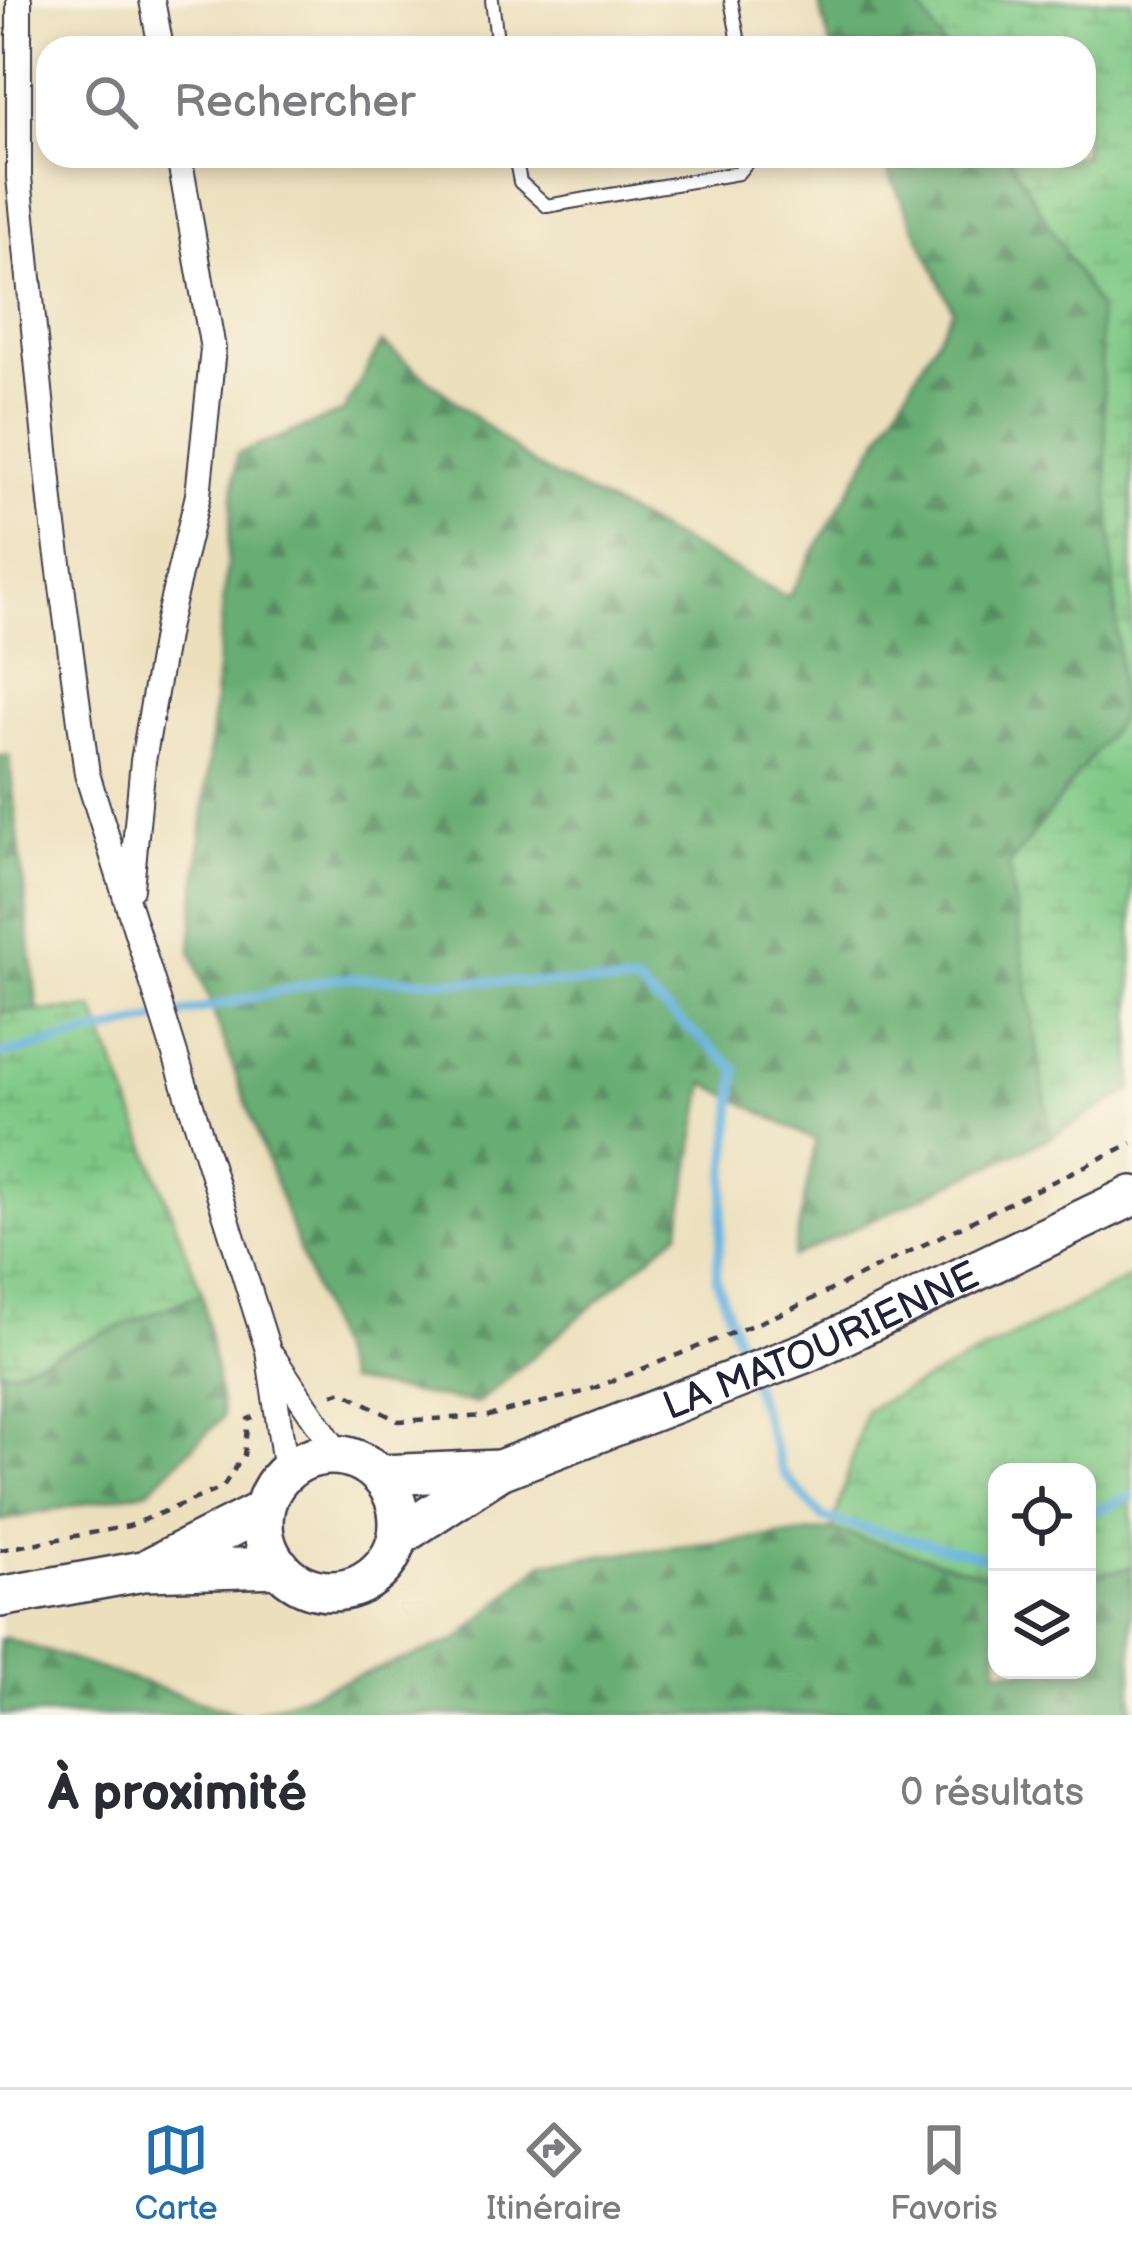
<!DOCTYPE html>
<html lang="fr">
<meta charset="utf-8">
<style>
body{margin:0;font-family:"Balsamiq Sans",sans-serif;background:#f7f7f7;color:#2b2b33}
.controls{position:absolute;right:36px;bottom:36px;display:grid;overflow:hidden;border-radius:24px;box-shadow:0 6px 18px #0003}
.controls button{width:108px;height:108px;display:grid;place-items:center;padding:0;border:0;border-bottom:3px solid #e1e1e2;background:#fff;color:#2b2b33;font:60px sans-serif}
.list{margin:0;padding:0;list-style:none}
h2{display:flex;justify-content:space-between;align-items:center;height:156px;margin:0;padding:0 48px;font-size:51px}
h2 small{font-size:39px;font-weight:400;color:#7c7c81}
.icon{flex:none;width:66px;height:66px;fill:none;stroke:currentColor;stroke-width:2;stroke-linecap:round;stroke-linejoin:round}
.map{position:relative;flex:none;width:1132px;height:1715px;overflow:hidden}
.search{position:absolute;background:#fff;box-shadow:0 6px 18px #0003;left:36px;right:36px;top:36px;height:132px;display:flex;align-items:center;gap:30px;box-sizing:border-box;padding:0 42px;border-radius:36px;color:#7c7c81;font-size:45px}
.sheet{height:372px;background:#fff}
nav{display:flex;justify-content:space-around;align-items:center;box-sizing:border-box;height:168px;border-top:3px solid #e1e1e2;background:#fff;font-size:33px;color:#7c7c81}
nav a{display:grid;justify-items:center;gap:6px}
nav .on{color:#1f6fb2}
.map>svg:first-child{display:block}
.forest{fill:url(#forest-firs);stroke:#446857;stroke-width:3}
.wetland{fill:url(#wetland-marsh);stroke:#507660;stroke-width:3}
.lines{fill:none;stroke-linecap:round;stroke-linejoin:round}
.stream{stroke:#67b3e0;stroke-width:9}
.lane-casing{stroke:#403e4e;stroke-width:16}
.street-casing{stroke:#403e4e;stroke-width:28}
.primary-casing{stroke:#403e4e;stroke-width:44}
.path{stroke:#403e4e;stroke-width:4.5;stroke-dasharray:9 9;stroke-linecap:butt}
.lane{stroke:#fff;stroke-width:12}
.street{stroke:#fff;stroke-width:24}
.primary{stroke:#fff;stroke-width:39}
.labels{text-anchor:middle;stroke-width:12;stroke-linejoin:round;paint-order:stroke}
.street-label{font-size:39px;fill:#22223b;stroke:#fcf5e5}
</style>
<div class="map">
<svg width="1132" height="1715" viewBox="0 0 1132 1715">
<defs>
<pattern id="forest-firs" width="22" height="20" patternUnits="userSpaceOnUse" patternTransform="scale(3)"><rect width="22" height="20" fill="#67ad73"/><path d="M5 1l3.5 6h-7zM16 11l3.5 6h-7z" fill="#548c60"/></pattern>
<pattern id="wetland-marsh" width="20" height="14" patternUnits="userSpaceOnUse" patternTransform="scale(3)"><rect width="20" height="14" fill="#7fc986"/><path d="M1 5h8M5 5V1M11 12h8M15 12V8" fill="none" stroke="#6dac75"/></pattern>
</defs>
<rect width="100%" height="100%" fill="#fcf5e5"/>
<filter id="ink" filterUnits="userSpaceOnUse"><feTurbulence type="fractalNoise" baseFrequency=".00833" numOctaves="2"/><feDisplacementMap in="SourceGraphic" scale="24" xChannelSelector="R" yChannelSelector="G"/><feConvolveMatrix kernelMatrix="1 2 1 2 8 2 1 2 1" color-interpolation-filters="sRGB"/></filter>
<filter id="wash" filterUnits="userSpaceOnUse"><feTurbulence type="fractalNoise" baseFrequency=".004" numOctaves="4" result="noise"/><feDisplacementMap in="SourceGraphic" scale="48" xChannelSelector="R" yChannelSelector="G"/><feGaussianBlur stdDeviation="2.7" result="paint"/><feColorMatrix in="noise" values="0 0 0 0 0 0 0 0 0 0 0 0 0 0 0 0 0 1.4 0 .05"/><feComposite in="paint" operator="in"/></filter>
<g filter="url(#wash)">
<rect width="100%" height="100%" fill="#ebdfbc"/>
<g class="forest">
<polygon points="818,0 916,0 945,48 831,48"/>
<polygon points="881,156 1008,156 1098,308 1122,716 1009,866 1051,1137 793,1257 816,1141 705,1083 679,1232 477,1404 347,1382 191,950 237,454 343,412 382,342 534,465 788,597 953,310"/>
<polygon points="0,756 9,756 38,1014 0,1012"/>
<polygon points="202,1293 223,1417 149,1490 0,1521 0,1369 13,1371"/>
<polygon points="832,1530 997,1578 997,1670 1087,1670 1087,1577 1132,1567 1132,1715 249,1715 458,1640 544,1562"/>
<polygon points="5,1638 242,1715 0,1715 0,1639"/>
</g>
<g class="wetland">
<polygon points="916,0 1132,0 1132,1090 1051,1137 1009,866 1122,716 1098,308 1008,156 1084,156 1084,48 945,48"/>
<polygon points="94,1009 202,1293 12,1371 0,1369 0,1012"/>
<polygon points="1132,1277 1132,1567 1087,1577 1087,1472 997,1472 997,1578 832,1530 866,1410"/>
</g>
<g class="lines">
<g class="stream">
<polyline points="0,1055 337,978 637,985 737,1069 716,1278 747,1367"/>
<polyline points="752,1383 783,1473 823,1518 988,1558 997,1554"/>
<polyline points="1087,1515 1132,1496"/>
</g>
</g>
</g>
<g filter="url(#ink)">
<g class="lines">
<g class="lane-casing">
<g id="lane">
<polyline points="492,0 498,48"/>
<polyline points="731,0 740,48"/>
<polyline points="515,156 520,182 547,206 738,173 752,156"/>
</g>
</g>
<g class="street-casing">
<g id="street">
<polyline points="19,0 19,177 52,511 87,774 268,1350 286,1471"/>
<polyline points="152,0 161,48"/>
<polyline points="131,888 143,761 167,624 198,495 213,349 179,156"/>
<polyline points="273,1357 339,1455"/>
</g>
</g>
<g class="primary-casing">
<g id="primary">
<circle cx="331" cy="1523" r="68"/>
<polyline points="380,1475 500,1470"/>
<path id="s1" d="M398,1537L500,1470L807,1352L1132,1196"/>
<polyline points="153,1566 264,1510"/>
<polyline points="0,1597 143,1571 280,1567"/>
</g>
</g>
<g class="path">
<polyline points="333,1394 343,1391 398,1421 488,1416 587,1391 790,1310 1132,1143"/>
<polyline points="0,1550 129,1526 222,1488 244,1455 248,1419 253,1417"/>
</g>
<use href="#lane" class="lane"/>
<use href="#street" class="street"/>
<use href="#primary" class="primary"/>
</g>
</g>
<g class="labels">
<g class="street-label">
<text dy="14" stroke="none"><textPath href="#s1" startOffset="468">LA MATOURIENNE</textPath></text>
</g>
</g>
</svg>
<div class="controls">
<button><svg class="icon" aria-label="locate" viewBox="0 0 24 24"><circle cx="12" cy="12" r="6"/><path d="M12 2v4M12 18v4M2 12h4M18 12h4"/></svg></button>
<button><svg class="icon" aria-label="layers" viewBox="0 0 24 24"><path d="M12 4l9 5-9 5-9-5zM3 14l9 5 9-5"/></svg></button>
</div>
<div class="search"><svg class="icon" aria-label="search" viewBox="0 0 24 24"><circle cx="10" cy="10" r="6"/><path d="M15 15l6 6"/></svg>Rechercher</div>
</div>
<section class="sheet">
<h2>À proximité<small>0 résultats</small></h2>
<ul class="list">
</ul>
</section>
<nav>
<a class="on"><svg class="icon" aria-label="map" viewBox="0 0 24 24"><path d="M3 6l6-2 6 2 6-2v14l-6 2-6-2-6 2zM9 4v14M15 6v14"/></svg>Carte</a>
<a><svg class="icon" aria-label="directions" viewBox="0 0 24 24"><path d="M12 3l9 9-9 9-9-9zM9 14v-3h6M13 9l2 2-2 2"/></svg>Itinéraire</a>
<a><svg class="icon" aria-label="saved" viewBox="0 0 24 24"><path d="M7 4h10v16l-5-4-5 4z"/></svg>Favoris</a>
</nav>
